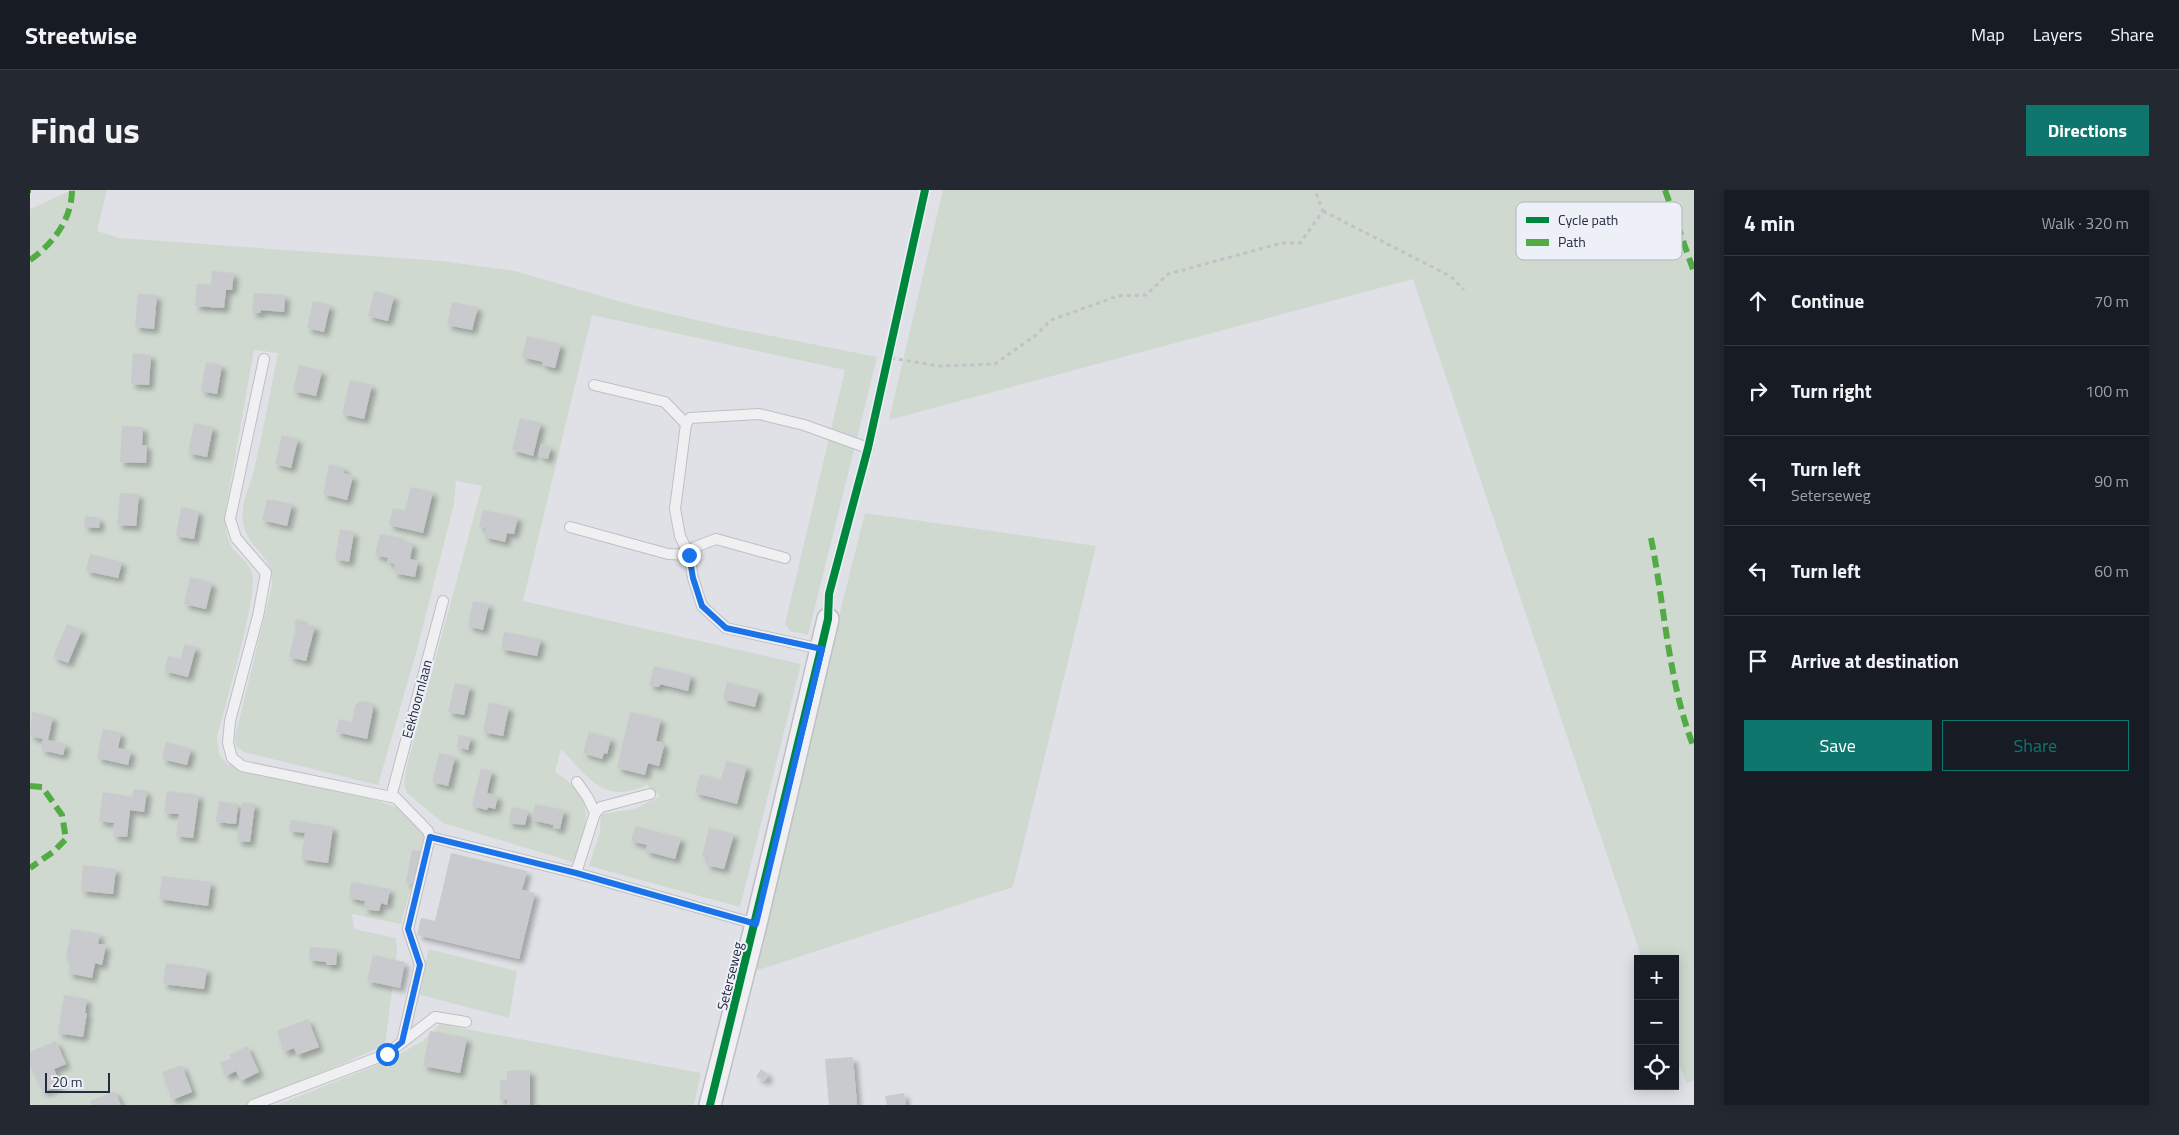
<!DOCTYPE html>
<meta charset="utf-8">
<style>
body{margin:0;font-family:"Titillium Web",sans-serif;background:#242831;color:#f1f3f6}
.controls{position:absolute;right:15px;bottom:15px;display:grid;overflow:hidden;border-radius:0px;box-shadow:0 2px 12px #0003}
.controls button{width:45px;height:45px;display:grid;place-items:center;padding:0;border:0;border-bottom:1px solid #363941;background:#171b24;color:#f1f3f6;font:25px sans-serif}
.scale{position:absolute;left:15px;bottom:12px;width:65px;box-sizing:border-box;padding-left:5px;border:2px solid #252c41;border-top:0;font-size:14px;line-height:18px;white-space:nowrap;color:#252c41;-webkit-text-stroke:4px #edf0f6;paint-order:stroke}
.stop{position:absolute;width:15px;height:15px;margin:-11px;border:4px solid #1a73e8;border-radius:50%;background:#fff}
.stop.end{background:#1a73e8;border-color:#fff;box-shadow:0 1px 5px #0008}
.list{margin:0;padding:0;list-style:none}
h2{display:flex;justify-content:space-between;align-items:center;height:65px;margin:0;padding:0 20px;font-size:21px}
h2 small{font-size:16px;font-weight:400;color:#9ea1a6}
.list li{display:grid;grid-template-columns:32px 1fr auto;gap:15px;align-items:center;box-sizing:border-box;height:90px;padding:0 20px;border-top:1px solid #363941}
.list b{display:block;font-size:19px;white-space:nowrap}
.list p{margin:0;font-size:16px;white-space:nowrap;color:#9ea1a6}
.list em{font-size:16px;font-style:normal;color:#9ea1a6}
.actions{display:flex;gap:10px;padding:15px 20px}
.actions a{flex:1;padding:11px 0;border:1px solid #0f766e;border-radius:0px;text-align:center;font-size:18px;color:#0f766e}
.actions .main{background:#0f766e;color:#fff}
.icon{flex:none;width:28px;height:28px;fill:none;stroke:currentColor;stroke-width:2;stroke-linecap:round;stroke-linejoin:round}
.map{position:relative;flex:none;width:1664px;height:915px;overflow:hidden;border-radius:0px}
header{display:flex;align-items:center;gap:30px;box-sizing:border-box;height:70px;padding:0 25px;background:#171b24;border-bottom:1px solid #363941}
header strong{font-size:24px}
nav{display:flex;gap:28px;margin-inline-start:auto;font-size:18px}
.intro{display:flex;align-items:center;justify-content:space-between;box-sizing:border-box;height:120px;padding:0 30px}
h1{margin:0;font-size:35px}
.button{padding:12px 22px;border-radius:0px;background:#0f766e;color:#fff;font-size:18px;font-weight:700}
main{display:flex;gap:30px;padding:0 30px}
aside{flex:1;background:#171b24;border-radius:0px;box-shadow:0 2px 12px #0003}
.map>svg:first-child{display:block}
.green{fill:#cfd9d0}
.building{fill:#c8cace;filter:url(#shadow)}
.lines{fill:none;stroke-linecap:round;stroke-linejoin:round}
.lane-casing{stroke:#bebfc4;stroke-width:12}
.street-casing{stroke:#bebfc4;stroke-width:24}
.path{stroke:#c1c2c8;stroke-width:3;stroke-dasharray:4 4;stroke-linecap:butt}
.lane{stroke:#f0f0f3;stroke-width:10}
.street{stroke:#f0f0f3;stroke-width:21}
.quiet{stroke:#53ab46;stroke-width:6;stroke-dasharray:12 6;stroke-linecap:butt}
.cycleway-casing{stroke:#edf0f6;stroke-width:11}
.cycleway{stroke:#00873e;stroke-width:8}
.route{stroke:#1a73e8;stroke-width:6}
.labels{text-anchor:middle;stroke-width:4;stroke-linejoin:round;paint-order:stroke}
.street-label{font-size:14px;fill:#252c41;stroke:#edf0f6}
.key{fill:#edf0f6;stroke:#b1b5c0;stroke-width:1}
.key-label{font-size:14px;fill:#252c41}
</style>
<header>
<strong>Streetwise</strong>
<nav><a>Map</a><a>Layers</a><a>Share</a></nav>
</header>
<div class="intro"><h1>Find us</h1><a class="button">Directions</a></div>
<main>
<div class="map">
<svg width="1664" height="915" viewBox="0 0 1664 915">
<defs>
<filter id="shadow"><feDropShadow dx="4.5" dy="4.5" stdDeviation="2.5" flood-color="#0004"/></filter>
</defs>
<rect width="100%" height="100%" fill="#e0e1e6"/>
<g class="green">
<path d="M42,0H77L67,41L89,48L411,71L485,81L602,115L697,137L847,167L778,445L760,441L755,434L815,180L562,125L493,411L771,474L710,717L559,676L570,642L571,624L605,619L630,606L617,595C573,615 559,588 531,559L525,582C567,608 559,632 543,672L413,633L377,603L374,594L377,575L452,296L426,291L424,314L388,456L348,595L214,562L206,556L205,547L242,396C244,364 217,359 213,332C210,316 220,296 224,280C233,242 240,202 248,163L224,160L196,318C195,331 195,344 201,356C206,365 219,371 222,383C229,404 194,519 187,547L189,564L198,575L345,610L374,620L396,643L371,734L322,724L324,739L366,748L367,763L355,855L218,915H0V19Z"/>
<polygon points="913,0 1664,0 1664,890 1657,893 1645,866 1645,769 1612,769 1383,89 859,230"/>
<polygon points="835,323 1066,356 983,697 719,783"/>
<polygon points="399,759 487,781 479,828 387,804"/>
<polygon points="410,834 671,883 664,915 247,915 359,870 393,851"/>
</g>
<g class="building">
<polygon points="182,81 204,83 202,100 196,100 194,118 165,116 167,94 181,95"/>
<polygon points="344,101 364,106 358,131 338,126"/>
<polygon points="224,103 255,105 254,122 231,120 230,123 222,123"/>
<polygon points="108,104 127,105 124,139 105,137"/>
<polygon points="283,111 300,115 294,142 277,138"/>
<polygon points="422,112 448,117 442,140 417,135"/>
<polygon points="497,146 531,154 525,178 512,175 513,172 492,167"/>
<polygon points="103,163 121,165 119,195 101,194"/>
<polygon points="176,172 192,175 187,204 171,201"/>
<polygon points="269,175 292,181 286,206 263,201"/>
<polygon points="320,190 342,195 334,229 312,224"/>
<polygon points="490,228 511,233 503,266 482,260"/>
<polygon points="164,233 183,237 177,267 158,263"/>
<polygon points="92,236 113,237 112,255 117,255 116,273 90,272"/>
<polygon points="252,245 268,249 261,278 245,274"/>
<polygon points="511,254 521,257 518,269 508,266"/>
<polygon points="299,274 315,278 313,283 323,286 317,310 293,304"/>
<polygon points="381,297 403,302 393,343 359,335 363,318 375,321"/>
<polygon points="90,303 109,304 106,336 87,335"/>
<polygon points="237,309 262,314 257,336 232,330"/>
<polygon points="151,317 169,321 164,349 146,346"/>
<polygon points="453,320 488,327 484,344 477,343 475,352 454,347 456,338 449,337"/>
<polygon points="55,326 70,328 69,338 54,337"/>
<polygon points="310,339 324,342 319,372 305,369"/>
<polygon points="350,344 371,348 370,351 383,353 380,369 388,371 385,387 364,383 365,374 357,372 358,368 345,365"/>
<polygon points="60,364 92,372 88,388 56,381"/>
<polygon points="160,387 182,393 176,419 154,414"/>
<polygon points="443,411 459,414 453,440 438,436"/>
<polygon points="266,429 272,430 272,434 285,436 276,471 259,467 266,437 264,437"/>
<polygon points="37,434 52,440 38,473 23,467"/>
<polygon points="474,442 511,449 507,466 471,459"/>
<polygon points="154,454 166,457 158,487 134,481 138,466 151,469"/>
<polygon points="624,476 661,485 658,501 630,494 629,497 619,495"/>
<polygon points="697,492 729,500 725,517 693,509"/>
<polygon points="425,493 440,496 434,525 418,522"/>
<polygon points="330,511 341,513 343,519 337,549 306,542 309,529 322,532 325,515"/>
<polygon points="459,512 479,517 473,546 453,542"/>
<polygon points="2,522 23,527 18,550 36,554 33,565 11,560 13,549 0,546"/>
<polygon points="600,522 631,529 626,551 631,552 634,556 629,576 618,573 615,585 587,578"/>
<polygon points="73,539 91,543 88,558 101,561 98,575 67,568"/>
<polygon points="559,542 581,548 577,564 574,563 572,569 553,563"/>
<polygon points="429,545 441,547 438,560 427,557"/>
<polygon points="136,552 161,559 157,575 132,569"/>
<polygon points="409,563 425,567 418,596 402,592"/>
<polygon points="696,571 717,576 707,614 665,603 670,584 691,590"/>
<polygon points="451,578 462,581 457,603 468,606 465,619 458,617 457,620 442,616"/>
<polygon points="104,599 117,601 114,622 100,620 97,647 83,646 84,633 69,631 73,602 102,607"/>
<polygon points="137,601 169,605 163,648 146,646 149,624 134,623"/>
<polygon points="189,611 208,614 206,634 186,632"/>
<polygon points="212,612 225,614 220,652 207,651"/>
<polygon points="505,614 534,620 530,639 523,638 523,635 502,630"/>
<polygon points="482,617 498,621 495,635 478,633"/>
<polygon points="261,630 303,637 298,673 271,669 275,643 259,641"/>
<polygon points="605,636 651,648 645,669 615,661 617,655 601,651"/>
<polygon points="679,638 704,644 694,679 676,675 678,667 672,666"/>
<polygon points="382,660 390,661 384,694 376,693"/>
<polygon points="421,663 497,681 492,700 505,703 489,769 387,745 391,728 405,731"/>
<polygon points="53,675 86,679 83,704 51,701"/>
<polygon points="132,686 181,692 178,716 129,709"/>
<polygon points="321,692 360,699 357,715 351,713 349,721 334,719 335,711 319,708"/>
<polygon points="41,739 70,744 68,754 76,755 72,775 65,773 62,788 38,783 41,769 36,768"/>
<polygon points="280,757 307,759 306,775 296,775 296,772 279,770"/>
<polygon points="343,765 375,772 370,798 337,791"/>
<polygon points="136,773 177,779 174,799 133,794"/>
<polygon points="34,805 57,809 55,823 57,823 53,847 28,843"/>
<polygon points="278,829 289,857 267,865 264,858 254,862 247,841"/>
<polygon points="400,841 437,848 430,883 393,876"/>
<polygon points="26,851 36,874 24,879 30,895 13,902 2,877 0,877 0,862"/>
<polygon points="217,856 229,882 211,891 206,881 196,886 190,873 201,868 199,865"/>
<polygon points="823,867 827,915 799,915 795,869"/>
<polygon points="152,875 162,902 142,910 132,882"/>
<polygon points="731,879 739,885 735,891 726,887"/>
<polygon points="500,880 500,915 477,915 477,910 470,910 470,890 477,890 477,881"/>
<polygon points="85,901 91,915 62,915 60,911"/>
<polygon points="874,903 876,915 857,915 855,906"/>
</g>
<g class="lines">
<g class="lane-casing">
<g id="lane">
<polyline points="234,169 200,329 206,348 236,383 228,426 200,531 198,553 202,568 212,576 366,608 398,641 400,647 378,739 390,775 372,852"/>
<polyline points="564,195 635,212 656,234"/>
<polyline points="540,337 638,364 659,365 665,357 686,349 755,368"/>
<polyline points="791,459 696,438 672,416 663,388 659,365 650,346 645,319 656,234 660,228 729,224 774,235 838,258"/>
<polyline points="361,607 413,411"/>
<polyline points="565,623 571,617 620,604"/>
<polyline points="400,647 546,683 565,623 558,608 547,592"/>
<polyline points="546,683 726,734"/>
<polyline points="223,915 357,864 405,827 436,832"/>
</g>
</g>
<g class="street-casing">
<polyline id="street" points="680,915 726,734 798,429"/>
</g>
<g class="path">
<polyline points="1293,21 1420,86 1434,100"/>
<polyline points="861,168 909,176 965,174 1006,145 1021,130 1088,106 1116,105 1138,84 1252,53 1270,53 1293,21 1285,0"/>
</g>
<use href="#lane" class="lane"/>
<use href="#street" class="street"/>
<g class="quiet">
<polyline points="0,0 1,0"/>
<polyline points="1635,0 1664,82"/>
<path d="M0,70C23,54 42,29 42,0"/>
<path d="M1621,348C1635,418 1638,491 1664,558"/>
<polyline points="0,596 12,597 32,625 36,649 23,662 0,678"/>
</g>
<g class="cycleway-casing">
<polyline id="cycleway" points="680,915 791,459 798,429 799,404 838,258 895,0"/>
</g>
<use href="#cycleway" class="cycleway"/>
</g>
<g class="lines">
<polyline class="route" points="357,864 372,852 390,775 378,739 400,647 546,683 726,734 792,459 696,438 672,416 663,388 659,365"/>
</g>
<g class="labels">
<g class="street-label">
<text transform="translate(387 509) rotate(-75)" y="5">Eekhoornlaan</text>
<text transform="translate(700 786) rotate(-76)" y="5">Seterseweg</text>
</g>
</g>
<rect x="1486" y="12" width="166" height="58" rx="8" class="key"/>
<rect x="1496" y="27" width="23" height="6" fill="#00873e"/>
<rect x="1496" y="49" width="23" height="7" fill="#53ab46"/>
<g class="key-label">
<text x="1528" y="35">Cycle path</text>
<text x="1528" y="57">Path</text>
</g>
</svg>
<div class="controls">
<button>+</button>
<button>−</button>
<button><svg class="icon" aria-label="locate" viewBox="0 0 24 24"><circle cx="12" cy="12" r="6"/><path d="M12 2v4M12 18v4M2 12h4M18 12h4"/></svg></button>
</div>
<div class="scale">20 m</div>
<div class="stop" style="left:357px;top:864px"></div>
<div class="stop end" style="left:659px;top:365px"></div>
</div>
<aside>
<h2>4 min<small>Walk · 320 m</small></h2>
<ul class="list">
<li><svg class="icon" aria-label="ahead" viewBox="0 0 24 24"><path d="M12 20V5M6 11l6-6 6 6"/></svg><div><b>Continue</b></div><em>70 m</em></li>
<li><svg class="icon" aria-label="right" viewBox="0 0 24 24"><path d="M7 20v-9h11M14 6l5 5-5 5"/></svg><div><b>Turn right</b></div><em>100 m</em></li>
<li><svg class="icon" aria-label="left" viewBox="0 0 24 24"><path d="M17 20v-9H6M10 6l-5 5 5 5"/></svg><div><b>Turn left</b><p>Seterseweg</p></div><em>90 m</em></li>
<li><svg class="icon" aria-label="left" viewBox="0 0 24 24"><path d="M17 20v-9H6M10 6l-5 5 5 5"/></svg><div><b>Turn left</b></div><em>60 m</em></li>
<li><svg class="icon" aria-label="arrive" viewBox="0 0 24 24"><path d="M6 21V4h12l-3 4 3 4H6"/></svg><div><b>Arrive at destination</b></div></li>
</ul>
<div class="actions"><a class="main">Save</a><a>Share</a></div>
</aside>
</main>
